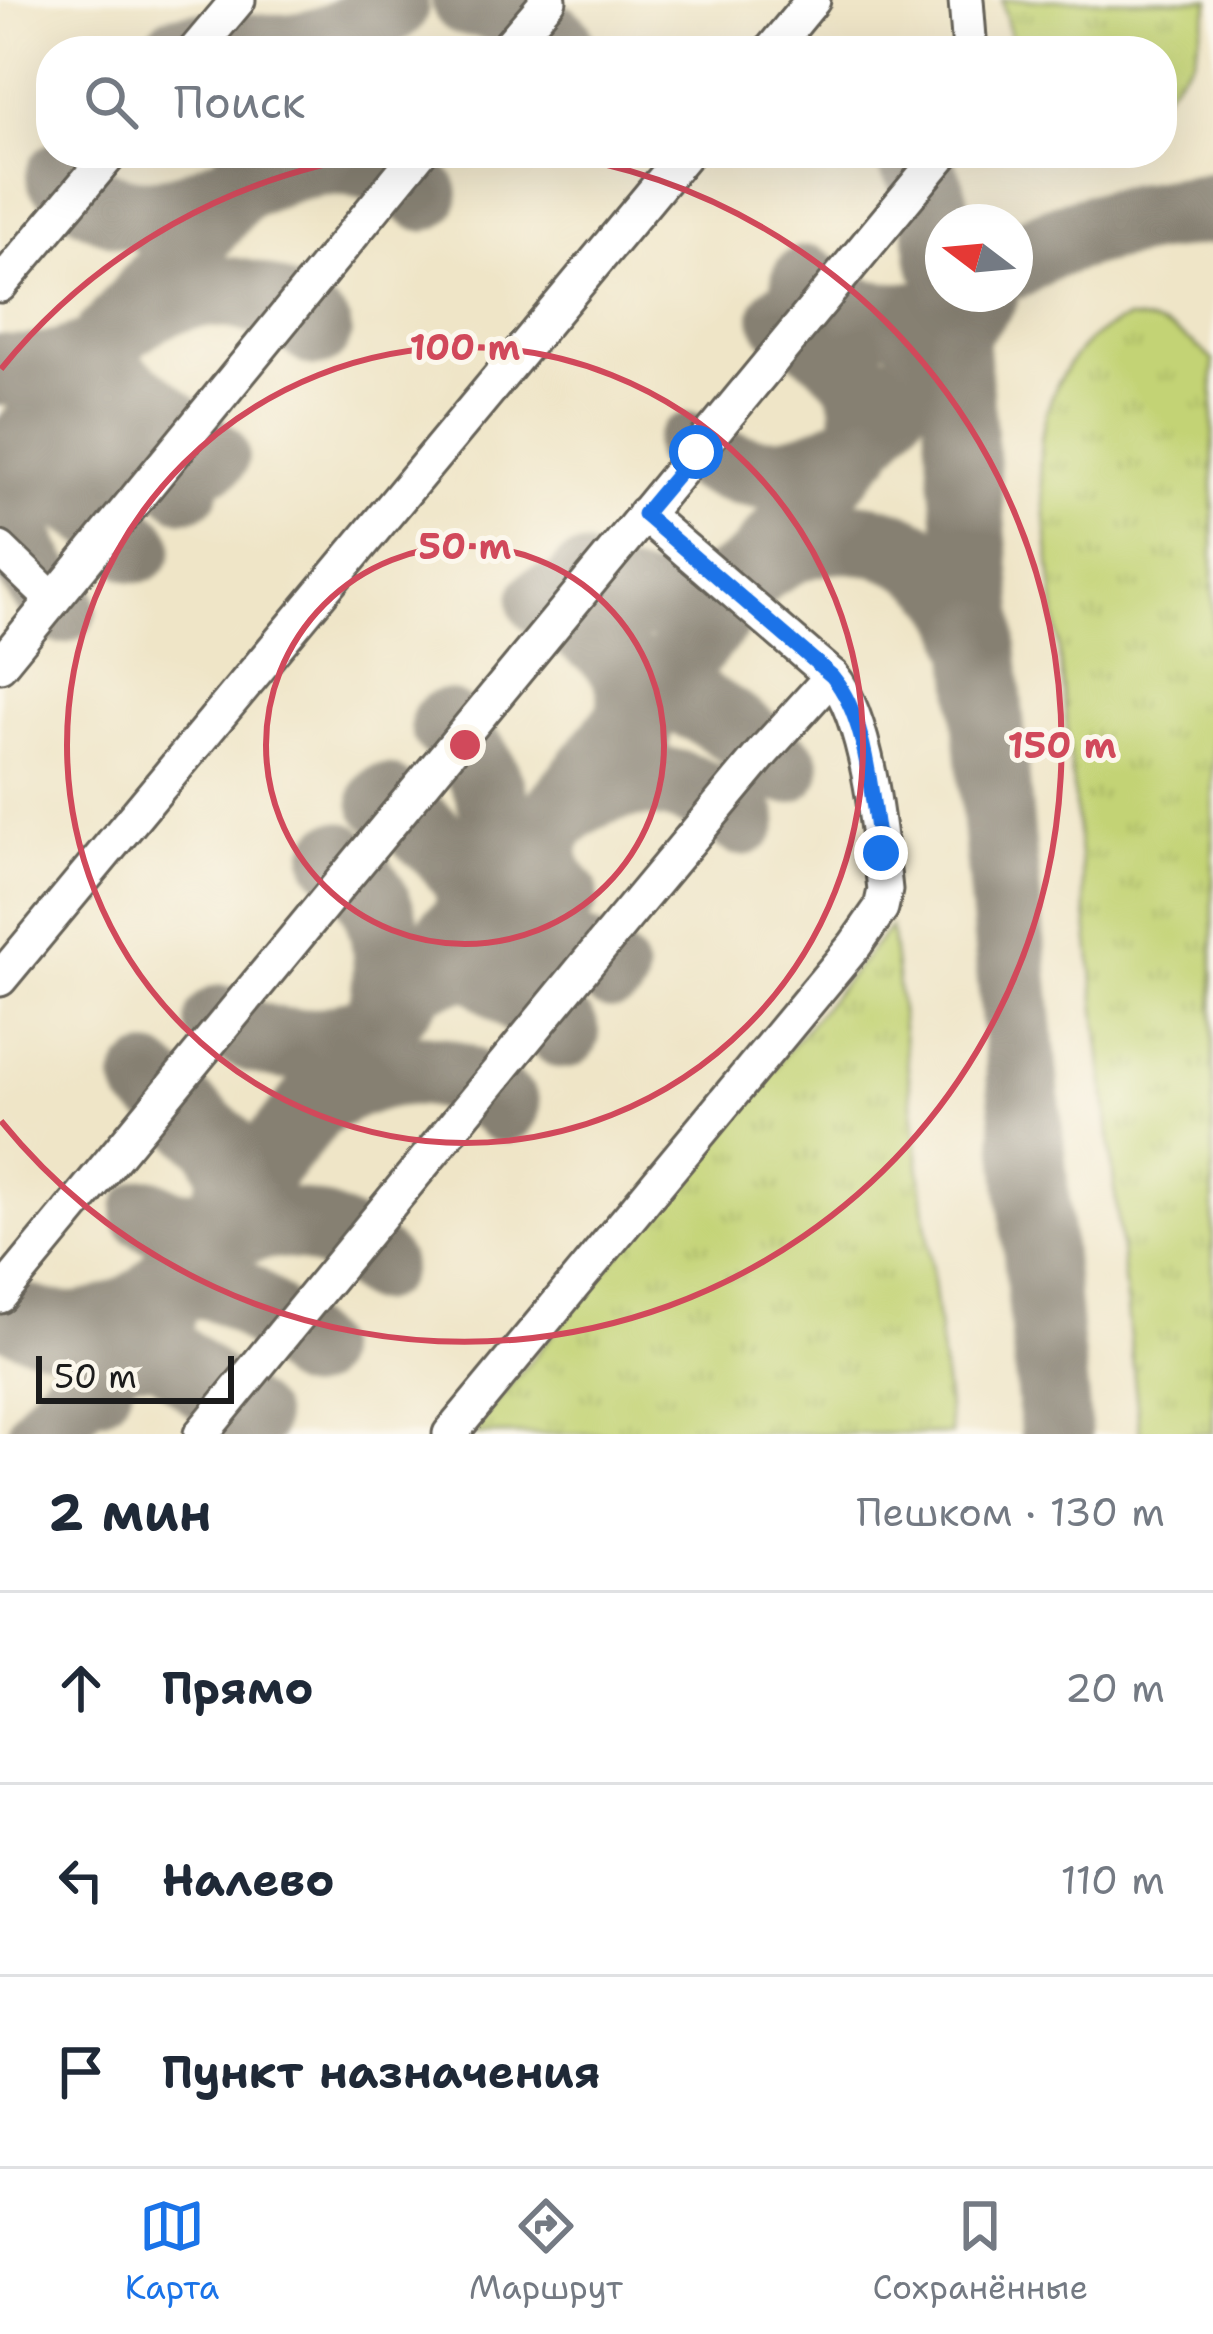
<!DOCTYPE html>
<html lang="ru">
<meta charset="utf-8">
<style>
body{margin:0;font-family:"Shantell Sans",sans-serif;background:#f2f2f3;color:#1f2937}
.compass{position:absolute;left:925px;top:204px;width:108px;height:108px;border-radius:50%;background:#fff;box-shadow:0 12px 48px #0002;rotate:286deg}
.scale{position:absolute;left:36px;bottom:30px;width:198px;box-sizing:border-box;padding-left:12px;border:6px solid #1c1c1c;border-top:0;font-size:33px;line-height:42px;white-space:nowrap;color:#1c1c1c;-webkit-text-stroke:9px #fbf7ec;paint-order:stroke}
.stop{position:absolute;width:36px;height:36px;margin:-27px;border:9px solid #1a73e8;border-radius:50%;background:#fff}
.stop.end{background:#1a73e8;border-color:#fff;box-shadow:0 3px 12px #0008}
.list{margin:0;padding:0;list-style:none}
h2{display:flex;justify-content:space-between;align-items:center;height:156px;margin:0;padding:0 48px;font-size:51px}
h2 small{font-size:39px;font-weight:400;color:#747a83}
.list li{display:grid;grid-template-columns:78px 1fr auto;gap:36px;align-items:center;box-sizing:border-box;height:192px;padding:0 48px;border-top:3px solid #e0e1e3}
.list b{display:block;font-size:45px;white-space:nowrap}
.list em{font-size:39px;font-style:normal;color:#747a83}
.icon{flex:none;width:66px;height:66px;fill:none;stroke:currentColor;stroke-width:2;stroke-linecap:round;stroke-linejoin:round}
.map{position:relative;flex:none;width:1213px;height:1434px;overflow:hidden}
.search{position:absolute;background:#fff;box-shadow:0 12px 48px #0002;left:36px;right:36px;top:36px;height:132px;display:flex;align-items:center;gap:30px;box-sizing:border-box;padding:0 42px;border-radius:48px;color:#747a83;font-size:45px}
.sheet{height:732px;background:#fff}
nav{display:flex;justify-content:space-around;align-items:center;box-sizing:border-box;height:168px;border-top:3px solid #e0e1e3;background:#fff;font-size:33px;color:#747a83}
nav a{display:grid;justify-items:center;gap:6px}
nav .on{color:#1a73e8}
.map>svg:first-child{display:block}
.grass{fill:url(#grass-tufts);stroke:#707848;stroke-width:3}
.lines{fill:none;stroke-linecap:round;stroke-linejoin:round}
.taxiway{stroke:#868072;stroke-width:72}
.minor-casing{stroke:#666258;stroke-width:39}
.minor{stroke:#fff;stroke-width:33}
.route{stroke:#1a73e8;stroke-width:15}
.ring{fill:none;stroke:#d1495b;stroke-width:6}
.centre{fill:#d1495b;stroke:#fbf7ec;stroke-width:6}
.ring-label{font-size:36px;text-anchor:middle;font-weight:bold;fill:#d1495b;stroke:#fbf7ec;stroke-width:10;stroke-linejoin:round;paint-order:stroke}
</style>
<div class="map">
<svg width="1213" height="1434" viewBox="0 0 1213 1434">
<defs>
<pattern id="grass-tufts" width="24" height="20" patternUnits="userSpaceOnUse" patternTransform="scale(3)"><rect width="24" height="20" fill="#c3d375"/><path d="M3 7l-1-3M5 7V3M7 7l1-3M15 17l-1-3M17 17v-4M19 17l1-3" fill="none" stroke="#a7b565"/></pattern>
</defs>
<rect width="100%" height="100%" fill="#fbf7ec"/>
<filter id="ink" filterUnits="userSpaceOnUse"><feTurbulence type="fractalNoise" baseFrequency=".00833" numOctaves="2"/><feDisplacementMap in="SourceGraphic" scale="24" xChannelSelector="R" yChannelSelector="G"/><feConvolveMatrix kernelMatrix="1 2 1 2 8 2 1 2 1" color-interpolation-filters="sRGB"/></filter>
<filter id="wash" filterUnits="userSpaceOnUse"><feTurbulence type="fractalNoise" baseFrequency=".004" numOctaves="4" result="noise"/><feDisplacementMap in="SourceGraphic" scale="48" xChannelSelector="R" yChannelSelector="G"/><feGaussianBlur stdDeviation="2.7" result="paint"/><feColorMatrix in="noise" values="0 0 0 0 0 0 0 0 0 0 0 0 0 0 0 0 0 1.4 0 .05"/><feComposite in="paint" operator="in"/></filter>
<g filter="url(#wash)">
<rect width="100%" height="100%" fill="#efe5c7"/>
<g class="grass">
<polygon points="1002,0 1210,0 1194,57 1162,96 1162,51 1019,51 1011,37"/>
<path d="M1128,319C1164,320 1187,336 1213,360V1434H1140L1040,467C1039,406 1067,339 1128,319Z"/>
<polygon points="891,926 951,1434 470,1434"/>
</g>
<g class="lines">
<g class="taxiway">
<path d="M467,0C502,3 531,20 558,43"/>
<path d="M178,51C219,41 259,55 300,48C335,43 364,24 393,5"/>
<path d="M909,153C933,186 938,219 943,259"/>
<path d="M62,176C189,299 280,77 423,195"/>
<path d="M1015,263C1060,229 1158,215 1213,208"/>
<path d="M807,281C817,288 827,298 837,304C882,328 941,319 982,294"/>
<polyline points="949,306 1056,1434"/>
<path d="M129,321C189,276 259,286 316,331"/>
<path d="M0,370C40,373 70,365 106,348L108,339"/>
<path d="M32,435C9,514 7,543 61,608"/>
<path d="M690,448C755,485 798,480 861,443C884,375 832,353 786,317"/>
<path d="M16,468C69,436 140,443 185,485"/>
<polyline points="0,472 265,153"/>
<path d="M42,487C81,494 107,522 137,547"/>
<path d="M87,504C51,466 54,445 65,396L106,384L122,386L213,456"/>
<path d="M583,580C616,595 652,609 689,601C730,593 758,562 795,547C870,517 957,561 977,638"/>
<path d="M544,601C593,638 653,660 627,730"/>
<path d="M446,725C504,783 506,832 483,906"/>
<path d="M634,740C648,644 750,741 785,768"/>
<path d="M385,800C418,827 512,888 452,935"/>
<path d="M563,895C504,832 586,781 647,781C683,782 715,800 742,820"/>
<path d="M221,1021C275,1054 325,1051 381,1023C397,959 390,901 338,857"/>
<path d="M564,1033L483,969L461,964L422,976C432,969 442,961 452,953C496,922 574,942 612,974"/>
<path d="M148,1080L220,1143L235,1178L223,1215C194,1230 177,1230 148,1214"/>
<path d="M320,1100C387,1062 442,1055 504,1107"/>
<path d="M192,1256C256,1208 318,1213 377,1266"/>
<path d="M0,1309C60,1339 101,1332 155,1297"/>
<path d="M159,1319L165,1288C228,1266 263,1316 308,1353"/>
<polyline points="95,1386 108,1355 136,1348 165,1351 249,1420"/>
<path d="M43,1434C153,1296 268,1163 378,1026C458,926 546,834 622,731L637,719L685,654L983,294"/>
</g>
</g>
</g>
<g filter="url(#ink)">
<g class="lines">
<g class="minor-casing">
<g id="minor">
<polyline points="966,0 970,51"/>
<polyline points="195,51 238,0"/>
<polyline points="505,51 549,0"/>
<polyline points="771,51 813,0"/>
<polyline points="0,285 111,153"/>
<polyline points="0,549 53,600"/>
<polyline points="0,665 419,153"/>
<polyline points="0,979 686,153"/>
<polyline points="0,1296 943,153"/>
<polyline points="201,1434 590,960 763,752 832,676"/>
<path d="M450,1434L855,945L881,908L885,890C879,833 868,719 832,676L644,514"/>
</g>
</g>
<use href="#minor" class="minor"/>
</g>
</g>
<g class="lines" filter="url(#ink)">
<path class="route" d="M696,452L644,514L832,676C869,721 870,797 881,853"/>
</g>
<g class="ring">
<circle cx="465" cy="745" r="199"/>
<circle cx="465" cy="745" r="398"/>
<path d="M1 369A597 597 0 0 1 387 153M543 153A597 597 0 1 1 1 1121"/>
</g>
<circle cx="465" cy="745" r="18" class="centre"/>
<g class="ring-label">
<text x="465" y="360">100 m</text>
<text x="465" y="559">50 m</text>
<text x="1062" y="758">150 m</text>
</g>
</svg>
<svg class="compass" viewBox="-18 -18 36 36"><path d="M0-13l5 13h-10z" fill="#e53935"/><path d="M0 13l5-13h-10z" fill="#747a83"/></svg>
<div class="scale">50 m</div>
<div class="stop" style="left:696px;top:452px"></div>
<div class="stop end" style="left:881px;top:853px"></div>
<div class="search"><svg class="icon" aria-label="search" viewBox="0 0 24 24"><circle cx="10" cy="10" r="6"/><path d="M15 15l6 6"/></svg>Поиск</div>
</div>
<section class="sheet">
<h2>2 мин<small>Пешком · 130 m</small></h2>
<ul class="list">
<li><svg class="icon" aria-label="ahead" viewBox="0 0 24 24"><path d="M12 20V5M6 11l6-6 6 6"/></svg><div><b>Прямо</b></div><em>20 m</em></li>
<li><svg class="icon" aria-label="left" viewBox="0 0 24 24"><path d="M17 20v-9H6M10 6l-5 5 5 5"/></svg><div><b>Налево</b></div><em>110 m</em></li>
<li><svg class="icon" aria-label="arrive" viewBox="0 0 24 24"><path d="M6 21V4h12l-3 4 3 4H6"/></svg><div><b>Пункт назначения</b></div></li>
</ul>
</section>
<nav>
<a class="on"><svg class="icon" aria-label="map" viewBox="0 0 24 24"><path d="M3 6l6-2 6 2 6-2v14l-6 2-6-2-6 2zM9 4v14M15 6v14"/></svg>Карта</a>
<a><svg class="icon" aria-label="directions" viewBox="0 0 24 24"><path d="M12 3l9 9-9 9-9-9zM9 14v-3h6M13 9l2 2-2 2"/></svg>Маршрут</a>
<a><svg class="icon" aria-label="saved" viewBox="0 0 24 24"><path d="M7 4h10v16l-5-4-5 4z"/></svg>Сохранённые</a>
</nav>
